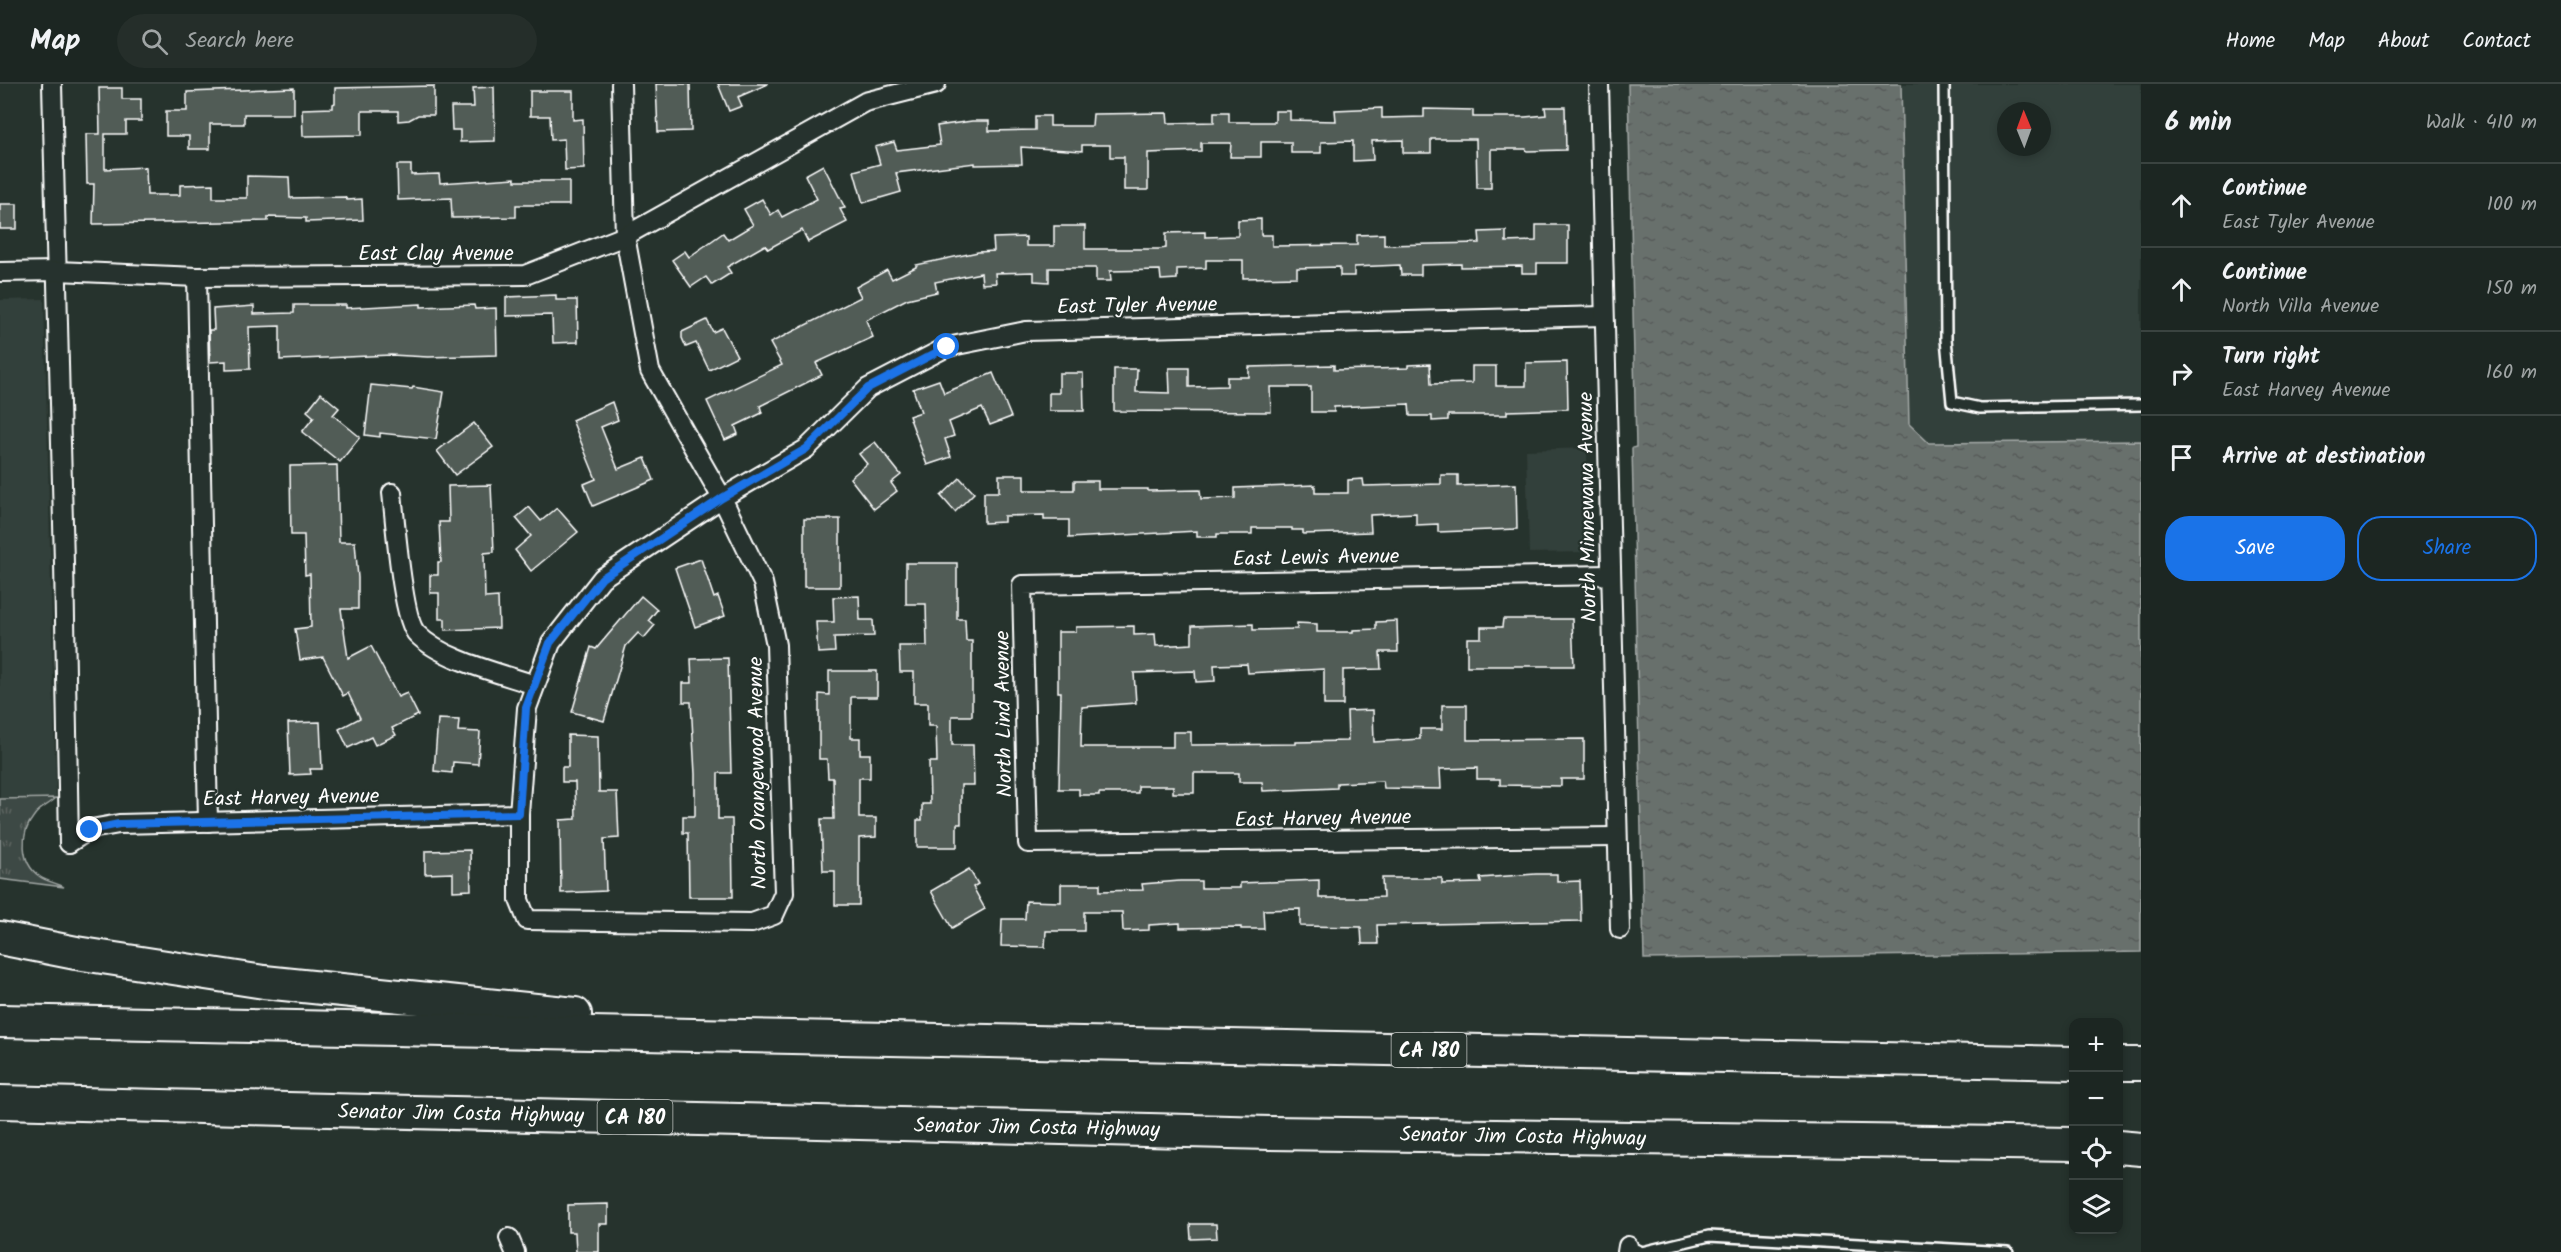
<!DOCTYPE html>
<meta charset="utf-8">
<style>
body{margin:0;font-family:Kalam,sans-serif;background:#252e2a;color:#f1f3f6}
.controls{position:absolute;right:18px;bottom:18px;display:grid;overflow:hidden;border-radius:12px;box-shadow:0 3px 9px #0003}
.controls button{width:54px;height:54px;display:grid;place-items:center;padding:0;border:0;border-bottom:2px solid #3a4340;background:#1c2622;color:#f1f3f6;font:30px sans-serif}
.compass{position:absolute;left:1997px;top:18px;width:54px;height:54px;border-radius:50%;background:#1c2622;box-shadow:0 3px 9px #0003;rotate:359deg}
.stop{position:absolute;width:18px;height:18px;margin:-14px;border:4px solid #1a73e8;border-radius:50%;background:#fff}
.stop.end{background:#1a73e8;border-color:#fff;box-shadow:0 2px 6px #0008}
.list{margin:0;padding:0;list-style:none}
h2{display:flex;justify-content:space-between;align-items:center;height:78px;margin:0;padding:0 24px;font-size:26px}
h2 small{font-size:20px;font-weight:400;color:#a0a5a5}
.list li{display:grid;grid-template-columns:39px 1fr auto;gap:18px;align-items:center;box-sizing:border-box;height:84px;padding:0 24px;border-top:2px solid #3a4340}
.list b{display:block;font-size:22px;white-space:nowrap}
.list p{margin:0;font-size:20px;white-space:nowrap;color:#a0a5a5}
.list em{font-size:20px;font-style:normal;color:#a0a5a5}
.actions{display:flex;gap:12px;padding:18px 24px}
.actions a{flex:1;padding:14px 0;border:2px solid #1a73e8;border-radius:24px;text-align:center;font-size:21px;color:#1a73e8}
.actions .main{background:#1a73e8;color:#fff}
.icon{flex:none;width:33px;height:33px;fill:none;stroke:currentColor;stroke-width:2;stroke-linecap:round;stroke-linejoin:round}
.map{position:relative;flex:none;width:2141px;height:1168px;overflow:hidden}
header{display:flex;align-items:center;gap:36px;box-sizing:border-box;height:84px;padding:0 30px;background:#1c2622;border-bottom:2px solid #3a4340}
header strong{font-size:28px}
nav{display:flex;gap:33px;margin-inline-start:auto;font-size:21px}
.search{width:420px;height:54px;background:#252e2a;display:flex;align-items:center;gap:15px;box-sizing:border-box;padding:0 21px;border-radius:33px;color:#a0a5a5;font-size:22px}
main{display:flex}
aside{flex:1;background:#1c2622}
.map>svg:first-child{display:block}
.built{fill:#333f3a;fill-rule:evenodd}
.grass{fill:url(#grass-tufts);stroke:#9ea4a2;stroke-width:1.5}
.water{fill:url(#water-ripples);stroke:#a4a9a7;stroke-width:1.5}
.building{fill:#515c57;stroke:#fff;stroke-width:1.5}
.lines{fill:none;stroke-linecap:round;stroke-linejoin:round}
.lane-casing{stroke:#fff;stroke-width:14}
.street-casing{stroke:#fff;stroke-width:22}
.highway-casing{stroke:#fff;stroke-width:36}
.lane{stroke:#26332d;stroke-width:9}
.street{stroke:#26332d;stroke-width:18}
.highway{stroke:#26332d;stroke-width:32}
.route{stroke:#1a73e8;stroke-width:8}
.labels{text-anchor:middle;stroke-width:4.5;stroke-linejoin:round;paint-order:stroke}
.shield{fill:#26332d;stroke:#bec2c0;stroke-width:1.5}
.shield-label{font-size:20px;font-weight:bold;fill:#fff}
.street-label{font-size:21px;fill:#fff;stroke:#26332d}
</style>
<header>
<strong>Map</strong>
<div class="search"><svg class="icon" aria-label="search" viewBox="0 0 24 24"><circle cx="10" cy="10" r="6"/><path d="M15 15l6 6"/></svg>Search here</div>
<nav><a>Home</a><a>Map</a><a>About</a><a>Contact</a></nav>
</header>
<main>
<div class="map">
<svg width="2141" height="1168" viewBox="0 0 2141 1168">
<defs>
<pattern id="grass-tufts" width="24" height="20" patternUnits="userSpaceOnUse" patternTransform="scale(1.5)"><rect width="24" height="20" fill="#3e4944"/><path d="M3 7l-1-3M5 7V3M7 7l1-3M15 17l-1-3M17 17v-4M19 17l1-3" fill="none" stroke="#5b6460"/></pattern>
<pattern id="water-ripples" width="26" height="14" patternUnits="userSpaceOnUse" patternTransform="scale(1.5)"><rect width="26" height="14" fill="#67706c"/><path d="M2 4q2-2 4 0t4 0M15 11q2-2 4 0t4 0" fill="none" stroke="#575a59"/></pattern>
</defs>
<rect width="100%" height="100%" fill="#26332d"/>
<filter id="ink" filterUnits="userSpaceOnUse"><feTurbulence type="fractalNoise" baseFrequency=".0167" numOctaves="2"/><feDisplacementMap in="SourceGraphic" scale="12" xChannelSelector="R" yChannelSelector="G"/><feConvolveMatrix kernelMatrix="1 2 1 2 8 2 1 2 1" color-interpolation-filters="sRGB"/></filter>
<g filter="url(#ink)">
<g class="built">
<path d="M1901,0H2141V357L1929,359L1909,340ZM2006,27H2042V63H2006Z"/>
<polygon points="44,215 56,714 0,715 0,216"/>
<polygon points="1587,364 1589,468 1529,469 1526,366"/>
</g>
<path class="grass" d="M56,714C49,721 39,724 34,732C20,749 20,778 39,792C46,798 58,799 64,803L0,795V715Z"/>
<polygon class="water" points="1628,0 1901,0 1909,340 1929,359 2141,357 2141,868 1644,875 1632,364 1636,363"/>
<g class="building">
<polygon points="656,0 690,0 691,47 658,48"/>
<polygon points="718,0 768,0 738,13 742,22 729,27"/>
<polygon points="434,2 434,31 418,31 409,36 398,37 398,27 362,27 362,51 303,52 302,25 333,24 333,20 335,19 335,4"/>
<polygon points="494,3 495,57 460,58 460,46 452,46 451,23 474,23 473,4"/>
<polygon points="99,4 122,4 122,15 141,15 141,37 126,37 126,50 105,50 105,85 146,83 147,111 180,111 180,101 213,100 213,114 247,114 247,92 289,93 290,114 345,113 347,116 362,115 363,136 306,138 306,134 268,133 268,137 223,138 93,140 94,100 87,100 86,50 100,50"/>
<polygon points="294,4 294,30 244,30 244,40 210,40 210,65 189,65 189,52 166,52 166,27 187,27 187,8"/>
<polygon points="530,7 573,7 573,36 583,35 584,85 565,86 564,55 551,56 550,32 530,32"/>
<polygon points="1545,23 1565,23 1566,66 1527,67 1526,65 1491,65 1491,104 1477,104 1476,55 1431,55 1431,69 1403,69 1403,56 1372,57 1373,76 1353,77 1353,57 1321,58 1321,69 1291,69 1291,58 1261,58 1261,73 1230,73 1231,59 1201,59 1201,67 1148,69 1148,106 1124,106 1124,73 1110,73 1110,61 1082,61 1082,67 1021,63 1022,80 975,81 975,79 896,89 901,108 863,119 854,87 880,80 875,63 894,58 897,66 940,61 937,42 972,37 989,37 989,47 1035,46 1035,32 1050,32 1050,42 1092,42 1093,30 1167,29 1168,39 1214,38 1214,28 1229,28 1229,38 1275,38 1275,27 1290,27 1290,36 1336,37 1335,26 1382,24 1382,34 1424,33 1424,25 1473,26 1473,33 1525,33 1546,31"/>
<polygon points="397,81 411,81 411,91 439,90 440,99 515,94 515,97 569,97 569,121 516,121 516,133 452,134 451,114 398,116"/>
<polygon points="823,81 845,124 840,125 847,138 808,158 802,146 768,165 765,161 727,183 731,189 712,201 706,193 691,203 672,176 685,167 689,173 723,149 728,156 753,141 744,125 762,115 771,131 778,126 782,133 817,115 805,91"/>
<rect x="0" y="120" width="17" height="25"/>
<polygon points="1261,135 1261,151 1272,151 1272,162 1357,161 1357,151 1384,150 1384,161 1480,159 1479,148 1506,147 1506,158 1536,157 1536,141 1568,141 1568,179 1537,179 1537,189 1522,189 1522,182 1461,183 1461,180 1421,181 1421,191 1401,191 1400,181 1354,183 1354,192 1340,192 1340,183 1297,184 1297,193 1243,194 1243,176 1206,176 1206,184 1177,185 1177,195 1161,196 1160,186 1110,187 1111,197 1096,197 1096,184 1049,184 1049,198 1034,197 1034,188 995,189 996,199 982,200 981,189 935,198 937,208 907,215 866,236 873,253 816,279 822,291 760,322 762,329 735,342 738,350 725,356 707,317 782,281 770,259 861,213 856,203 887,186 892,195 916,183 916,181 978,168 994,167 993,154 1026,153 1026,162 1054,162 1054,142 1085,142 1085,165 1159,165 1166,164 1166,149 1205,148 1205,153 1238,152 1238,136"/>
<polygon points="556,211 556,216 577,216 578,258 553,259 552,231 506,232 506,213"/>
<polygon points="421,220 421,223 474,221 475,225 496,224 497,271 428,273 391,271 280,276 280,242 249,243 250,285 226,286 226,277 210,278 209,246 214,246 213,225 254,222 254,230 294,229 294,221 346,221 346,224"/>
<polygon points="707,236 713,248 722,244 737,272 709,286 696,259 686,263 682,254 682,248"/>
<polygon points="1567,278 1568,325 1507,327 1507,331 1448,331 1448,336 1432,337 1432,332 1410,332 1409,320 1334,323 1334,328 1311,328 1311,303 1270,303 1271,328 1114,327 1114,285 1137,285 1136,308 1170,309 1169,284 1189,284 1189,303 1227,302 1227,293 1249,293 1249,283 1334,281 1334,286 1408,284 1408,281 1430,280 1431,300 1472,299 1472,282 1496,282 1496,302 1526,302 1526,279"/>
<polygon points="993,289 1011,333 990,341 982,324 949,338 954,352 945,355 951,373 927,381 909,332 921,328 913,305 939,296 944,309"/>
<polygon points="1059,289 1083,289 1084,327 1049,327 1049,309 1059,309"/>
<polygon points="371,301 412,305 413,303 444,308 436,355 380,349 380,353 365,351"/>
<polygon points="321,309 339,324 333,331 360,353 340,378 302,348 314,333 307,327"/>
<polygon points="612,318 618,336 601,343 618,385 645,374 654,396 593,422 584,400 596,395 572,336"/>
<polygon points="474,339 493,363 455,391 437,367"/>
<polygon points="875,358 901,391 891,399 897,407 874,425 850,394 867,380 859,370"/>
<polygon points="337,381 339,458 355,458 358,494 358,525 341,525 348,574 371,562 398,613 407,609 418,631 392,644 396,651 375,661 371,653 348,664 339,645 360,634 348,609 343,612 323,573 300,576 295,545 311,543 310,490 305,491 304,451 291,451 290,382"/>
<polygon points="999,391 1024,391 1024,406 1074,406 1074,397 1098,397 1098,405 1148,405 1148,407 1200,406 1201,415 1235,414 1235,404 1315,401 1315,409 1348,409 1348,396 1363,395 1364,402 1441,400 1441,391 1458,391 1458,402 1516,400 1517,445 1438,448 1438,440 1416,441 1416,429 1370,431 1371,448 1303,450 1303,446 1292,446 1292,444 1252,444 1252,450 1217,450 1217,453 1197,453 1197,447 1069,454 1069,436 1044,436 1044,431 1004,432 1004,438 984,439 984,408 999,408"/>
<polygon points="960,394 974,409 955,428 941,412"/>
<polygon points="491,401 494,468 484,469 485,514 498,513 499,544 445,546 445,535 439,535 439,509 430,509 430,491 438,491 438,478 441,478 439,438 449,438 448,402"/>
<polygon points="529,423 541,437 557,424 578,448 531,487 515,466 531,452 516,434"/>
<rect x="804" y="435" width="36" height="68"/>
<polygon points="701,475 714,514 718,512 725,532 695,543 675,484"/>
<polygon points="906,479 957,479 957,535 965,535 966,557 972,557 972,632 952,632 952,661 973,661 974,701 961,701 961,740 957,740 957,763 917,763 917,736 922,736 922,720 930,720 929,678 937,678 936,642 928,642 928,619 914,619 914,588 900,588 899,562 927,562 926,520 906,520"/>
<polygon points="641,512 657,526 649,536 655,541 644,554 638,549 626,562 604,637 572,628 591,563 596,565"/>
<polygon points="859,512 860,536 873,536 874,552 834,553 835,568 818,569 816,538 834,538 833,513"/>
<polygon points="1503,535 1572,535 1574,582 1467,582 1467,554 1481,554 1481,543 1502,543"/>
<polygon points="1397,537 1398,568 1380,568 1381,585 1343,586 1343,621 1324,621 1324,585 1248,589 1247,580 1214,581 1215,597 1196,598 1195,587 1134,589 1136,619 1082,623 1081,663 1173,663 1173,648 1191,648 1191,661 1296,660 1296,658 1348,657 1347,627 1373,626 1374,658 1420,655 1420,645 1442,645 1442,621 1467,621 1467,656 1584,655 1584,695 1561,695 1561,702 1500,701 1500,695 1477,695 1477,684 1440,685 1441,705 1384,704 1383,697 1337,699 1337,704 1263,707 1262,698 1239,698 1239,689 1194,689 1194,709 1173,709 1173,702 1138,702 1138,709 1099,709 1099,711 1079,711 1079,705 1059,705 1061,608 1058,608 1058,548 1076,548 1076,543 1134,542 1134,551 1155,550 1156,562 1192,560 1192,542 1253,540 1253,546 1297,545 1297,539 1317,540 1317,548 1353,548 1353,546 1376,545 1376,538"/>
<polygon points="728,574 731,689 718,689 718,735 732,735 733,813 689,813 688,749 683,749 683,732 695,732 695,690 691,618 683,618 683,599 692,599 691,575"/>
<polygon points="829,587 877,587 877,613 851,613 851,654 860,654 860,670 870,670 870,694 859,694 859,734 876,734 876,753 859,754 859,821 835,821 835,787 823,787 821,735 834,735 833,694 828,694 827,675 819,675 819,610 829,611"/>
<polygon points="438,635 459,636 458,647 480,648 478,680 453,678 452,689 434,687"/>
<polygon points="320,638 322,685 310,685 311,690 290,691 288,639"/>
<polygon points="568,651 598,652 599,708 617,708 619,754 604,755 606,807 561,809 560,736 576,735 575,698 562,698 562,683 568,683"/>
<polygon points="470,766 471,806 453,807 453,789 425,790 425,767"/>
<polygon points="969,785 978,800 973,803 985,825 952,844 931,807"/>
<polygon points="1536,790 1557,790 1557,798 1580,797 1581,837 1377,841 1378,860 1362,860 1361,843 1300,842 1300,825 1263,826 1264,845 1241,845 1241,843 1180,844 1180,839 1149,841 1149,846 1123,847 1122,828 1084,828 1084,847 1046,847 1045,863 1001,862 1002,835 1025,835 1026,817 1061,818 1061,800 1100,800 1100,807 1143,806 1142,800 1180,797 1201,797 1201,804 1240,804 1240,799 1319,796 1319,814 1361,814 1383,813 1382,794 1442,794 1442,800 1481,799 1480,794"/>
<polygon points="608,1120 608,1140 599,1140 599,1168 576,1168 575,1148 568,1148 568,1121"/>
<polygon points="1190,1140 1216,1140 1217,1154 1191,1155"/>
</g>
<g class="lines">
<g class="lane-casing">
<g id="lane">
<polyline points="1944,0 1946,255 1952,318 1980,324 2141,321"/>
<polyline points="1628,1162 1642,1168 1709,1152 2008,1168"/>
</g>
</g>
<g class="street-casing">
<g id="street">
<polyline points="52,0 64,479 69,759"/>
<polyline points="621,0 625,152 650,287 722,414 763,499 776,561 784,809 774,831 752,839 527,836 519,816 519,730 527,624 551,559 602,494 722,414 806,365 868,304 947,263 1026,247 1604,232"/>
<polyline points="1599,0 1620,845"/>
<polyline points="0,188 57,187 197,193 525,191 625,152 865,18 936,0"/>
<polyline points="197,193 208,738"/>
<path d="M392,409C395,434 402,536 417,550C442,576 500,589 535,601"/>
<polyline points="1611,491 1022,501 1028,759 1617,753"/>
<polyline points="69,759 91,745 119,740 519,730"/>
<polyline points="509,1154 515,1168"/>
<polyline points="1627,1168 1628,1162"/>
</g>
</g>
<g class="highway-casing">
<g id="highway">
<polyline points="0,854 76,869 264,898 575,930"/>
<polyline points="0,937 2074,979"/>
<polyline points="2118,980 2141,980"/>
<polyline points="0,1018 1270,1049 2074,1060"/>
<polyline points="2118,1063 2141,1065"/>
</g>
</g>
<use href="#lane" class="lane"/>
<use href="#street" class="street"/>
<use href="#highway" class="highway"/>
</g>
</g>
<g class="lines" filter="url(#ink)">
<polyline class="route" points="90,746 119,740 519,730 526,624 550,559 602,494 722,414 806,365 868,304 947,263"/>
</g>
<g class="labels">
<g class="shield">
<rect x="1391.5" y="949" width="75" height="34" rx="4.5"/>
<rect x="597.5" y="1016" width="75" height="34" rx="4.5"/>
</g>
<g class="shield-label">
<text x="1429" y="973">CA 180</text>
<text x="635" y="1040">CA 180</text>
</g>
<g class="street-label">
<text x="436" y="176">East Clay Avenue</text>
<text transform="translate(1137 221) rotate(-1)" y="7">East Tyler Avenue</text>
<text transform="translate(1587 423) rotate(-91)" y="7">North Minnewawa Avenue</text>
<text transform="translate(1316 473) rotate(-1)" y="7">East Lewis Avenue</text>
<text transform="translate(1003 630) rotate(-91)" y="7">North Lind Avenue</text>
<text transform="translate(757 689) rotate(-91)" y="7">North Orangewood Avenue</text>
<text transform="translate(291 713) rotate(-1)" y="7">East Harvey Avenue</text>
<text transform="translate(1323 734) rotate(-1)" y="7">East Harvey Avenue</text>
<text transform="translate(461 1029) rotate(1)" y="7">Senator Jim Costa Highway</text>
<text transform="translate(1037 1043) rotate(1)" y="7">Senator Jim Costa Highway</text>
<text transform="translate(1523 1052) rotate(1)" y="7">Senator Jim Costa Highway</text>
</g>
</g>
</svg>
<div class="controls">
<button>+</button>
<button>−</button>
<button><svg class="icon" aria-label="locate" viewBox="0 0 24 24"><circle cx="12" cy="12" r="6"/><path d="M12 2v4M12 18v4M2 12h4M18 12h4"/></svg></button>
<button><svg class="icon" aria-label="layers" viewBox="0 0 24 24"><path d="M12 4l9 5-9 5-9-5zM3 14l9 5 9-5"/></svg></button>
</div>
<svg class="compass" viewBox="-18 -18 36 36"><path d="M0-13l5 13h-10z" fill="#e53935"/><path d="M0 13l5-13h-10z" fill="#a0a5a5"/></svg>
<div class="stop" style="left:947px;top:263px"></div>
<div class="stop end" style="left:90px;top:746px"></div>
</div>
<aside>
<h2>6 min<small>Walk · 410 m</small></h2>
<ul class="list">
<li><svg class="icon" aria-label="ahead" viewBox="0 0 24 24"><path d="M12 20V5M6 11l6-6 6 6"/></svg><div><b>Continue</b><p>East Tyler Avenue</p></div><em>100 m</em></li>
<li><svg class="icon" aria-label="ahead" viewBox="0 0 24 24"><path d="M12 20V5M6 11l6-6 6 6"/></svg><div><b>Continue</b><p>North Villa Avenue</p></div><em>150 m</em></li>
<li><svg class="icon" aria-label="right" viewBox="0 0 24 24"><path d="M7 20v-9h11M14 6l5 5-5 5"/></svg><div><b>Turn right</b><p>East Harvey Avenue</p></div><em>160 m</em></li>
<li><svg class="icon" aria-label="arrive" viewBox="0 0 24 24"><path d="M6 21V4h12l-3 4 3 4H6"/></svg><div><b>Arrive at destination</b></div></li>
</ul>
<div class="actions"><a class="main">Save</a><a>Share</a></div>
</aside>
</main>
